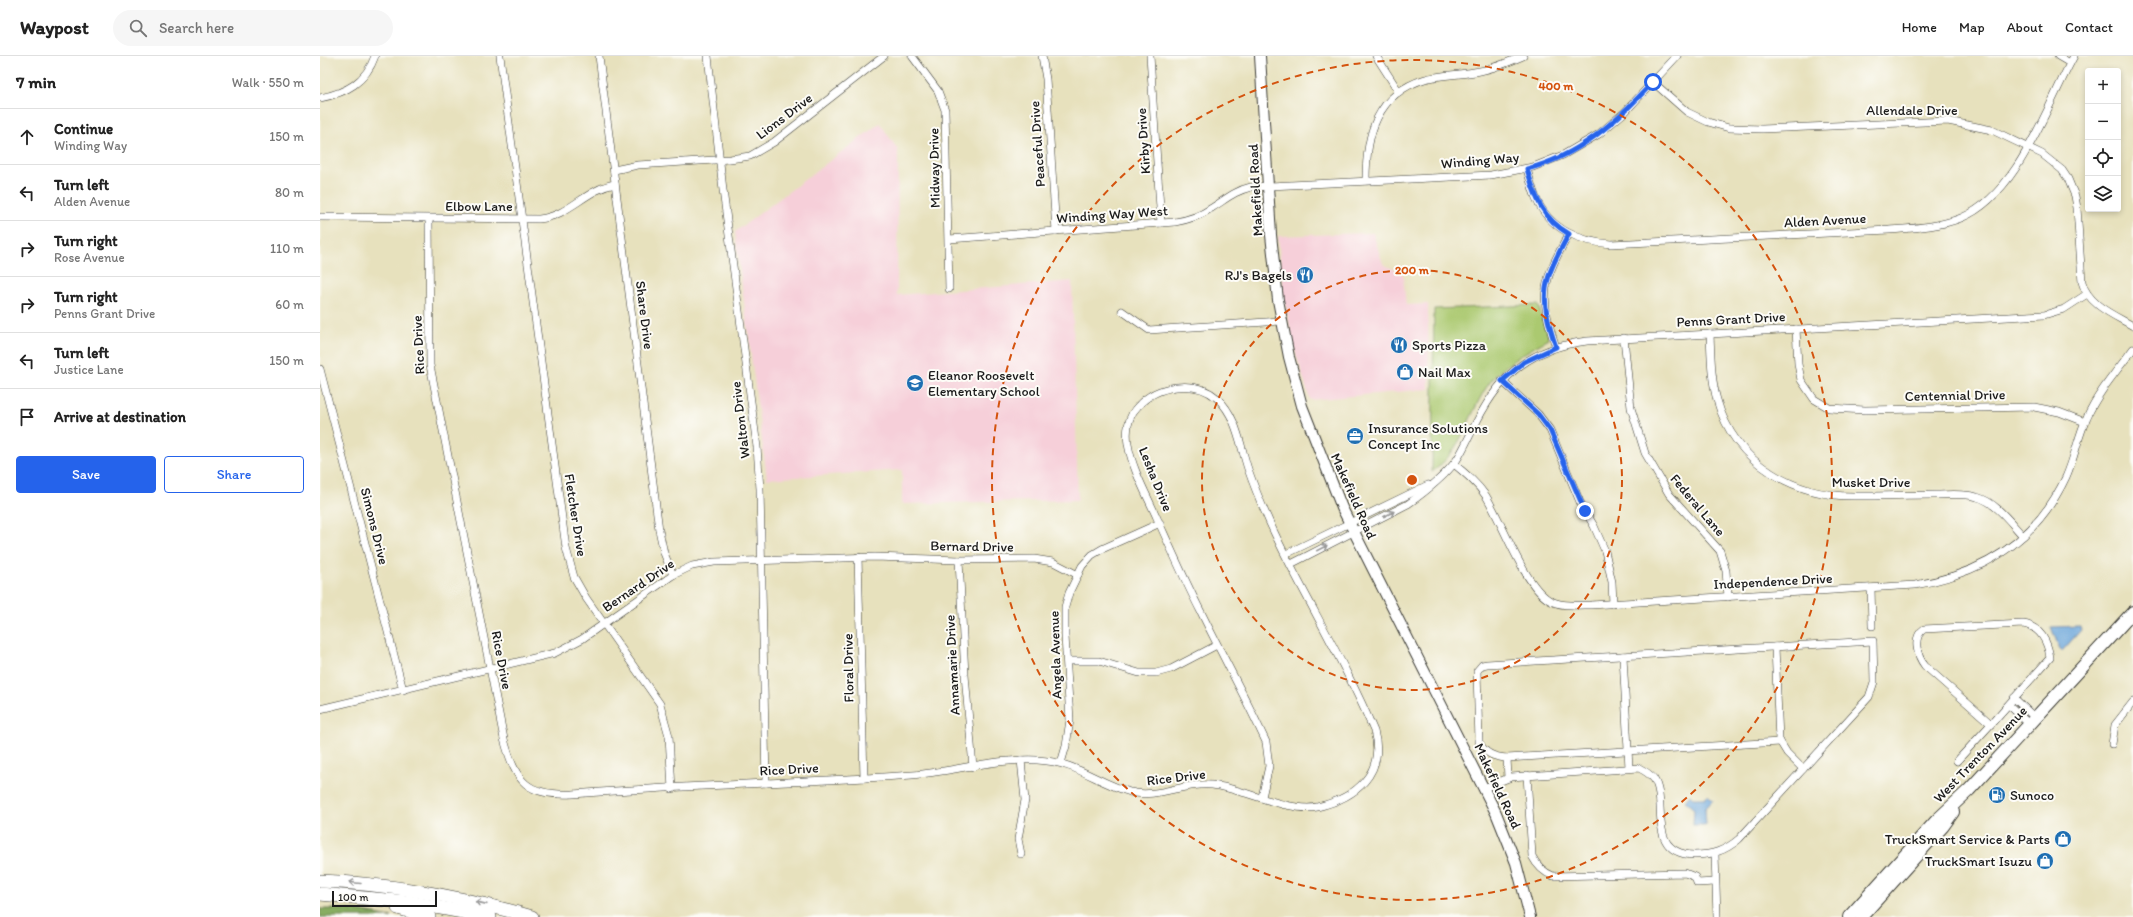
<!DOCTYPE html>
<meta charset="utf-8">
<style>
body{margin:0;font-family:Itim,sans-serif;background:#f6f6f6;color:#222}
.controls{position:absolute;right:12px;top:12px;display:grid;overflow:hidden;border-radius:4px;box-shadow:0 2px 6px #0003}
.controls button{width:36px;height:36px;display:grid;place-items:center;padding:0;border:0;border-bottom:1px solid #e0e0e0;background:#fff;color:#222;font:20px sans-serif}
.scale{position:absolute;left:12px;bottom:10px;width:105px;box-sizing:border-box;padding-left:4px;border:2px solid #1c1c1c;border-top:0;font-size:11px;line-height:14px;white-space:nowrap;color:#1c1c1c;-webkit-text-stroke:3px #fdfcf7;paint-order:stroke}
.stop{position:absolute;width:12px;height:12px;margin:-9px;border:3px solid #2563eb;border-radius:50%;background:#fff}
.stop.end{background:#2563eb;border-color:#fff;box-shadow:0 1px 4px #0008}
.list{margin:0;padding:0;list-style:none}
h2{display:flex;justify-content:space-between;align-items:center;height:52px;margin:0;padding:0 16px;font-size:17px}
h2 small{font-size:13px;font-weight:400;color:#767676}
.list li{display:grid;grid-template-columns:26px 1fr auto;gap:12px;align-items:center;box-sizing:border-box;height:56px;padding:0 16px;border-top:1px solid #e0e0e0}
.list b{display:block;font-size:15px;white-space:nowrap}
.list p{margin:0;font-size:13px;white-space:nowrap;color:#767676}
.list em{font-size:13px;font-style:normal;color:#767676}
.actions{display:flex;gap:8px;padding:12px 16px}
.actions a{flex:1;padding:9px 0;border:1px solid #2563eb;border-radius:4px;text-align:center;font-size:14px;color:#2563eb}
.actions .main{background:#2563eb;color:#fff}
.icon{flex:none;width:22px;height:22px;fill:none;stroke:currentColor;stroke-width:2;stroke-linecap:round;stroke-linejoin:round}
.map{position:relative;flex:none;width:1813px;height:861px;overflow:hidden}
header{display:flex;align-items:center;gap:24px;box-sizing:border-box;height:56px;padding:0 20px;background:#fff;border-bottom:1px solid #e0e0e0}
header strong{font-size:19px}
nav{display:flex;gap:22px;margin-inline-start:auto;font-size:14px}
.search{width:280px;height:36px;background:#f6f6f6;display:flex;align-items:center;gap:10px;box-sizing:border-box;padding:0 14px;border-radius:22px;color:#767676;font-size:15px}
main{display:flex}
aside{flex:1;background:#fff}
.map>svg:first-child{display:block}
.built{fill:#f6cfd9}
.green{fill:#abc970;stroke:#647246}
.forest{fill:#88ad62;stroke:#52643f}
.water{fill:#69a4d9;stroke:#42607a}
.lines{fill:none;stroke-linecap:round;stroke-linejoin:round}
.street-casing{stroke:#3a3a34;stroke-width:8}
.secondary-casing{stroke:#3a3a34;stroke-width:12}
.primary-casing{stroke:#3a3a34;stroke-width:14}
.highway-casing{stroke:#3a3a34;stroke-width:14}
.street{stroke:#fff;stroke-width:7}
.secondary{stroke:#fff;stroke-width:10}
.primary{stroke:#fff;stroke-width:12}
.highway{stroke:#fff;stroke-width:13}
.oneway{stroke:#999}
.route{stroke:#2563eb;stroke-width:5}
.ring{fill:none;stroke:#d4530e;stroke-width:2;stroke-dasharray:7 5}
.labels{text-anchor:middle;stroke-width:4;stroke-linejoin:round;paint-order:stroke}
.street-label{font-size:14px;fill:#1c1c1c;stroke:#fdfcf7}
.poi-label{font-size:14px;fill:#1c1c1c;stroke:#fdfcf7;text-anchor:start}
.centre{fill:#d4530e;stroke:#fdfcf7;stroke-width:2}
.ring-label{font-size:12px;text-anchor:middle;font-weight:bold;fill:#d4530e;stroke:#fdfcf7;stroke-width:4;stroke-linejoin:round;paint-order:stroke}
</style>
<header>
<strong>Waypost</strong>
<div class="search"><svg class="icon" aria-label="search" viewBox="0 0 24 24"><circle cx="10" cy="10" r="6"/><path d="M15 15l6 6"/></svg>Search here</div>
<nav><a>Home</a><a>Map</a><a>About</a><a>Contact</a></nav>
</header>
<main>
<aside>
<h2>7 min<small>Walk · 550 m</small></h2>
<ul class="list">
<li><svg class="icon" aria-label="ahead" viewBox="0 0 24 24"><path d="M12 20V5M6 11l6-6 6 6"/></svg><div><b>Continue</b><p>Winding Way</p></div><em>150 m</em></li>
<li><svg class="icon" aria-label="left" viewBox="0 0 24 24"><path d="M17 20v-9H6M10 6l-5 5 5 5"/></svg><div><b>Turn left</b><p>Alden Avenue</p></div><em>80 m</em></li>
<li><svg class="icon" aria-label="right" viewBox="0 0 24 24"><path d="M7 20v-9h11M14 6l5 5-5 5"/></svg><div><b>Turn right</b><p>Rose Avenue</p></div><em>110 m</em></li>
<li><svg class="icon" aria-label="right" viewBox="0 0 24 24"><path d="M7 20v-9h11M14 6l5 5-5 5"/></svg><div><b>Turn right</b><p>Penns Grant Drive</p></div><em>60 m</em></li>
<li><svg class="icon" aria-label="left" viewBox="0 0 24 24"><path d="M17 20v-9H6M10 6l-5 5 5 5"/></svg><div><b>Turn left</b><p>Justice Lane</p></div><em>150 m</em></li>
<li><svg class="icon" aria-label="arrive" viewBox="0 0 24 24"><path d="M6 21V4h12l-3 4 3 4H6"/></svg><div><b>Arrive at destination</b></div></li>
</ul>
<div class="actions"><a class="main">Save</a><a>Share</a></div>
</aside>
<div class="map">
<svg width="1813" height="861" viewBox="0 0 1813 861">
<rect width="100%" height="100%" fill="#fdfcf7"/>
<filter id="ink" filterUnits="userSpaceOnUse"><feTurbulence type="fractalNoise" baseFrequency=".025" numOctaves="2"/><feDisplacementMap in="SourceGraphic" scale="8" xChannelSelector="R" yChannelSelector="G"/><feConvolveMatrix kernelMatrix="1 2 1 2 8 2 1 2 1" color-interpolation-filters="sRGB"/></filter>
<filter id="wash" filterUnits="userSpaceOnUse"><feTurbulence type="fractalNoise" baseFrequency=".012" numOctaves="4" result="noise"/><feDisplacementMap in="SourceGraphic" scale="16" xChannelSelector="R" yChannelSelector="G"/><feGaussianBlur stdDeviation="0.9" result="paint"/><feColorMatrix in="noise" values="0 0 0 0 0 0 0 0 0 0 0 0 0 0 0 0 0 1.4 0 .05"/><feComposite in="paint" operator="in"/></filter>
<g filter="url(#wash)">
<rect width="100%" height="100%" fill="#e7e1bd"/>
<g class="built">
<polygon points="560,67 578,94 577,239 752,225 758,444 582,448 582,414 447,423 415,176"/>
<polygon points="1053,177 1063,208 1083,218 1086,249 1108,248 1109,333 990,344 974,292 963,237 958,180"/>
</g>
<path class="green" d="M1218,249L1229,283C1207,295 1180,310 1166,332C1147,362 1143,393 1112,416L1114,253Z"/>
<polygon class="forest" points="0,853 26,853 72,861 0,861"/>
<g class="water">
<polygon points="1760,570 1761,574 1742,595 1740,594 1731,571"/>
<polygon points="1370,739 1374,742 1384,742 1388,739 1393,744 1385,753 1386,769 1373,769 1374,753 1365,745"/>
</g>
</g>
<g filter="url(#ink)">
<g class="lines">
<g class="street-casing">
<g id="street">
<polyline points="180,0 246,492 254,521 266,542 340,648 349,680 352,733"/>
<polyline points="279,0 339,474 344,497 353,519"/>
<polyline points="388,0 403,134 437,391 440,433 446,727"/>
<polyline points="592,0 618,35 625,54 629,233"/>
<polyline points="722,0 726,23 736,175"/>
<polyline points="830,0 841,167"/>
<polyline points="1056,0 1079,36"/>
<polyline points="1738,0 1750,7"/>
<path d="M1333,26L1367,56L1388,66L1409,72L1442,73L1628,65L1672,74L1722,98L1742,114L1748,123L1755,140L1757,152L1762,226C1768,249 1794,259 1813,270"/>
<path d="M0,42C26,37 46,26 55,0"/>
<path d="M1207,113C1210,123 1212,133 1216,142C1229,173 1260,186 1291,188L1569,174C1594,172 1618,171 1641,162C1698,139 1726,51 1754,0"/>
<polyline points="294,114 318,109 410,103 430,100 454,86 564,0"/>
<path d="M1046,124C1046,79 1056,38 1105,23C1123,18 1142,19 1160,15C1175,12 1189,6 1203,0"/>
<path d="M0,161L219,163C249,160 266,133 295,128"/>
<path d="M109,163L110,309L184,683C196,727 207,740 253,738C366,729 479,727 592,719C631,716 678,702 717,704C757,706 775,726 810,736C838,743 864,726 892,729C922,732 969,757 997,751C1036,742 1066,717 1054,675C1017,586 960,505 928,413C920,389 917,360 897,342C875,323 837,329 818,350C808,360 806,375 808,388C812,413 827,439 837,462C851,493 865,525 881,556C902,599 926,642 946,686L949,710L942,741"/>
<path d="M629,183L855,166C867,164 880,160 890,153C905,144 914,135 931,131L1171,119L1213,111L1243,99L1279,78L1305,56L1357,0"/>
<polyline points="802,255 829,274 961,265"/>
<polyline points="1476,273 1478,308 1481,324 1494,343 1509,352 1545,354 1714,351 1739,356 1765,366"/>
<path d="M1390,278C1391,300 1391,323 1397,344C1415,408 1476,442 1539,440C1564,440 1590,439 1615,439C1629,439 1644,437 1657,441C1676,446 1690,466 1703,480"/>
<polyline points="1304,282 1311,352 1325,397 1349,438 1400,495 1406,515 1408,541"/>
<path d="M1236,291C1218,238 1223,225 1249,178"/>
<polyline points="0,313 83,634"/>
<polyline points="1182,325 1218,358 1230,374 1260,446 1274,470 1285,495 1292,526 1293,548"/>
<path d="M1134,408C1146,418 1157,427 1166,440C1182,466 1204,529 1229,544C1241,551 1258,549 1271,549L1595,529C1663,518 1716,485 1746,421C1755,401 1758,380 1767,361C1778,336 1797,315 1813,293"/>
<polyline points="966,498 1108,429"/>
<polyline points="538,501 544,722"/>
<polyline points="639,504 645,619 653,711"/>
<path d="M971,508L1088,448C1105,436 1123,422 1136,405C1144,393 1150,378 1157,365C1182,316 1212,292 1267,285L1724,259L1744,253L1767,238"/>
<polyline points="1551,532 1552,570"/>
<path d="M1703,568C1720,570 1728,586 1730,602L1671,668L1605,610C1597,600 1592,581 1604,573Z"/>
<polyline points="1455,591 1459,684 1467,697 1483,713"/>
<polyline points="1303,600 1309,712"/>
<polyline points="747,605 779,605 819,617 836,617 851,613 897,589"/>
<polyline points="1694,642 1715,662"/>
<polyline points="1689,649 1709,668"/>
<polyline points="0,653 235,597 262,583 353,519 372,510 394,506 555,501 639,504 714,503 733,506 758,519"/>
<polyline points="1792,688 1795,669 1813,646"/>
<polyline points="1187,702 1188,722"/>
<polyline points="701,704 705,744 698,783 701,798"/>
<polyline points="1637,705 1671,668"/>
<polyline points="741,707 746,690 750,664 745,580 745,551 749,537 762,510 772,499 782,493 840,467"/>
<path d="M1207,719L1212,800C1217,810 1223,816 1233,820L1365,817L1375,821L1377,827L1395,826"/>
<path d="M1164,732L1191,721L1319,712C1325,715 1330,718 1334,723C1349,747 1325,797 1374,799C1392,799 1405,795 1419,783L1549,641L1554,626L1553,585L1167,608L1162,609L1157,615L1159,686C1165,698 1174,701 1187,702L1460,686"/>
<polyline points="1395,798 1397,861"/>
</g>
</g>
<g class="secondary-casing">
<polyline id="secondary" points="940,0 951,179 958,244 969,301 982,350 1022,452 1176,757 1196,807 1210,861"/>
</g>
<g class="primary-casing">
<g id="primary">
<polyline points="1529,861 1617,764 1649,734 1813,556"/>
<polyline points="1541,861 1623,770 1633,756"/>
</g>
</g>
<g class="highway-casing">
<g id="highway">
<path d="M0,825C72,828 143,841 212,861"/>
<polyline points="0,838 88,846 170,861"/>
<polyline points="78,852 109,861"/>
</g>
</g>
<use href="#street" class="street"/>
<use href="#secondary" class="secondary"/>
<use href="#primary" class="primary"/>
<use href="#highway" class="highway"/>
</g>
<defs><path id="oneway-shaft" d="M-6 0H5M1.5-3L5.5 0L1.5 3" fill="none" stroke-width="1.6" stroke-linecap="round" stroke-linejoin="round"/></defs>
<g class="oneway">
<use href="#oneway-shaft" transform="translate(1069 458) rotate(-27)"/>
<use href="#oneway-shaft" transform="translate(1002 492) rotate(-27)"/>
<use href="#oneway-shaft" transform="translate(35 827) rotate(-175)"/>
<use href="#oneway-shaft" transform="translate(161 847) rotate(-167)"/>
</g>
</g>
<g class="lines" filter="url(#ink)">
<path class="route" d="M1265,455L1230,374L1218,358L1182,325L1204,306L1236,291C1218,238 1223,225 1249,178C1221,161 1216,142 1207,113C1259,100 1297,65 1333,26"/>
</g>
<g class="ring">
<circle cx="1092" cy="424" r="210"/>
<circle cx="1092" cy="424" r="420"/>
</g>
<defs>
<g id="restaurant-disc" transform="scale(0.9)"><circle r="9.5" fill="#1f6fb2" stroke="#fdfcf7"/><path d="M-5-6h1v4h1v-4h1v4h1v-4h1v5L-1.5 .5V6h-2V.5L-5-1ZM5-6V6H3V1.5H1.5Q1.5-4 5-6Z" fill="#fff"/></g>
<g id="shop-disc" transform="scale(0.9)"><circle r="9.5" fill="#1f6fb2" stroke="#fdfcf7"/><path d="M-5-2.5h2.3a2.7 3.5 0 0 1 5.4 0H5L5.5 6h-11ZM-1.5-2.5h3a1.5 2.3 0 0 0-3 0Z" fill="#fff"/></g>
<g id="school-disc" transform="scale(0.9)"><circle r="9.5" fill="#1f6fb2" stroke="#fdfcf7"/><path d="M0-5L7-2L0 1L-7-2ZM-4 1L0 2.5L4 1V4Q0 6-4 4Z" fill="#fff"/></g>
<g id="office-disc" transform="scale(0.9)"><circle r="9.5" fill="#1f6fb2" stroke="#fdfcf7"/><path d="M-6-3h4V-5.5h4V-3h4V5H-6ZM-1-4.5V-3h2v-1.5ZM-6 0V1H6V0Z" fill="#fff"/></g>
<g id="fuel-disc" transform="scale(0.9)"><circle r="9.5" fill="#1f6fb2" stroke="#fdfcf7"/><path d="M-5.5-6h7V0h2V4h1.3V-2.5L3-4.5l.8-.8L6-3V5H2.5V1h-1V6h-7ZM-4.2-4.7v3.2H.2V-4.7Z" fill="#fff"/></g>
</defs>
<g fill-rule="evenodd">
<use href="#restaurant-disc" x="985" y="219"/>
<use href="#restaurant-disc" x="1079" y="289"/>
<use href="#shop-disc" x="1085" y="316"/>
<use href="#school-disc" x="595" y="327"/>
<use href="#office-disc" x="1035" y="380"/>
<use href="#fuel-disc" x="1677" y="739"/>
<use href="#shop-disc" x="1743" y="783"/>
<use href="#shop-disc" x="1725" y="805"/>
</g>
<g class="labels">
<g class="street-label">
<text x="1592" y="59">Allendale Drive</text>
<text transform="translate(464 60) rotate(-37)" y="5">Lions Drive</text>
<text transform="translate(823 85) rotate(-94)" y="5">Kirby Drive</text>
<text transform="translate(717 88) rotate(-94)" y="5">Peaceful Drive</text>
<text transform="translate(1160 104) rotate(-5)" y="5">Winding Way</text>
<text transform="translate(614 112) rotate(-91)" y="5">Midway Drive</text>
<text transform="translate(935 134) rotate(-93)" y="5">Makefield Road</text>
<text x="159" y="155">Elbow Lane</text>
<text transform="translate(792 158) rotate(-4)" y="5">Winding Way West</text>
<text transform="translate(1505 164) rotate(-3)" y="5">Alden Avenue</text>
<text transform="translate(325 259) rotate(83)" y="5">Share Drive</text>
<text transform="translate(1411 263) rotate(-3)" y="5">Penns Grant Drive</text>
<text transform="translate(98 289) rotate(-93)" y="5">Rice Drive</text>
<text transform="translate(1635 339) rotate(-1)" y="5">Centennial Drive</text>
<text transform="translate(420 364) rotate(-97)" y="5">Walton Drive</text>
<text transform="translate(836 423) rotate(68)" y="5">Lesha Drive</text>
<text x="1551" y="431">Musket Drive</text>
<text transform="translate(1034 440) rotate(66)" y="5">Makefield Road</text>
<text transform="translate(1378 449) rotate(50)" y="5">Federal Lane</text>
<text transform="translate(256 459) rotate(81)" y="5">Fletcher Drive</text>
<text transform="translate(55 470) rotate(76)" y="5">Simons Drive</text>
<text transform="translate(652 490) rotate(1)" y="5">Bernard Drive</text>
<text transform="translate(1453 525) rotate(-3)" y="5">Independence Drive</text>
<text transform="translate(318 529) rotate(-34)" y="5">Bernard Drive</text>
<text transform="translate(735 599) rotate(-92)" y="5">Angela Avenue</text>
<text transform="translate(182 604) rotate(79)" y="5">Rice Drive</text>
<text transform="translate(632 609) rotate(-93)" y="5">Annamarie Drive</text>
<text transform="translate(528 612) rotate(-91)" y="5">Floral Drive</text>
<text transform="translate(1660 698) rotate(-46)" y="5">West Trenton Avenue</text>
<text transform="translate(469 713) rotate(-3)" y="5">Rice Drive</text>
<text transform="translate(856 721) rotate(-7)" y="5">Rice Drive</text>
<text transform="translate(1178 730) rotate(65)" y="5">Makefield Road</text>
</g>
<g class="poi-label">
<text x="972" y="224" text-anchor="end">RJ's Bagels</text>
<text x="1092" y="294">Sports Pizza</text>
<text x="1098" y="321">Nail Max</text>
<text x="608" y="324">Eleanor Roosevelt<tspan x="608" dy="16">Elementary School</tspan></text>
<text x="1048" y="377">Insurance Solutions<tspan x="1048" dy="16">Concept Inc</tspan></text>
<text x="1690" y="744">Sunoco</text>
<text x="1730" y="788" text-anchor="end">TruckSmart Service &amp; Parts</text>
<text x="1712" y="810" text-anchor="end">TruckSmart Isuzu</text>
</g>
</g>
<circle cx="1092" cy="424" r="6" class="centre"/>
<g class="ring-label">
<text x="1236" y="34">400 m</text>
<text x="1092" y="218">200 m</text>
</g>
</svg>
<div class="controls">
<button>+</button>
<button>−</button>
<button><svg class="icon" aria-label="locate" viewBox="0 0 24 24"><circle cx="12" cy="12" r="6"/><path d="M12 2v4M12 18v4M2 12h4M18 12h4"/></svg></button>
<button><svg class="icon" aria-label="layers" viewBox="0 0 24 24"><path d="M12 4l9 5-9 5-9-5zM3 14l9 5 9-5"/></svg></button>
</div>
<div class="scale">100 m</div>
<div class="stop" style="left:1333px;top:26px"></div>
<div class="stop end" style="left:1265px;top:455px"></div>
</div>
</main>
